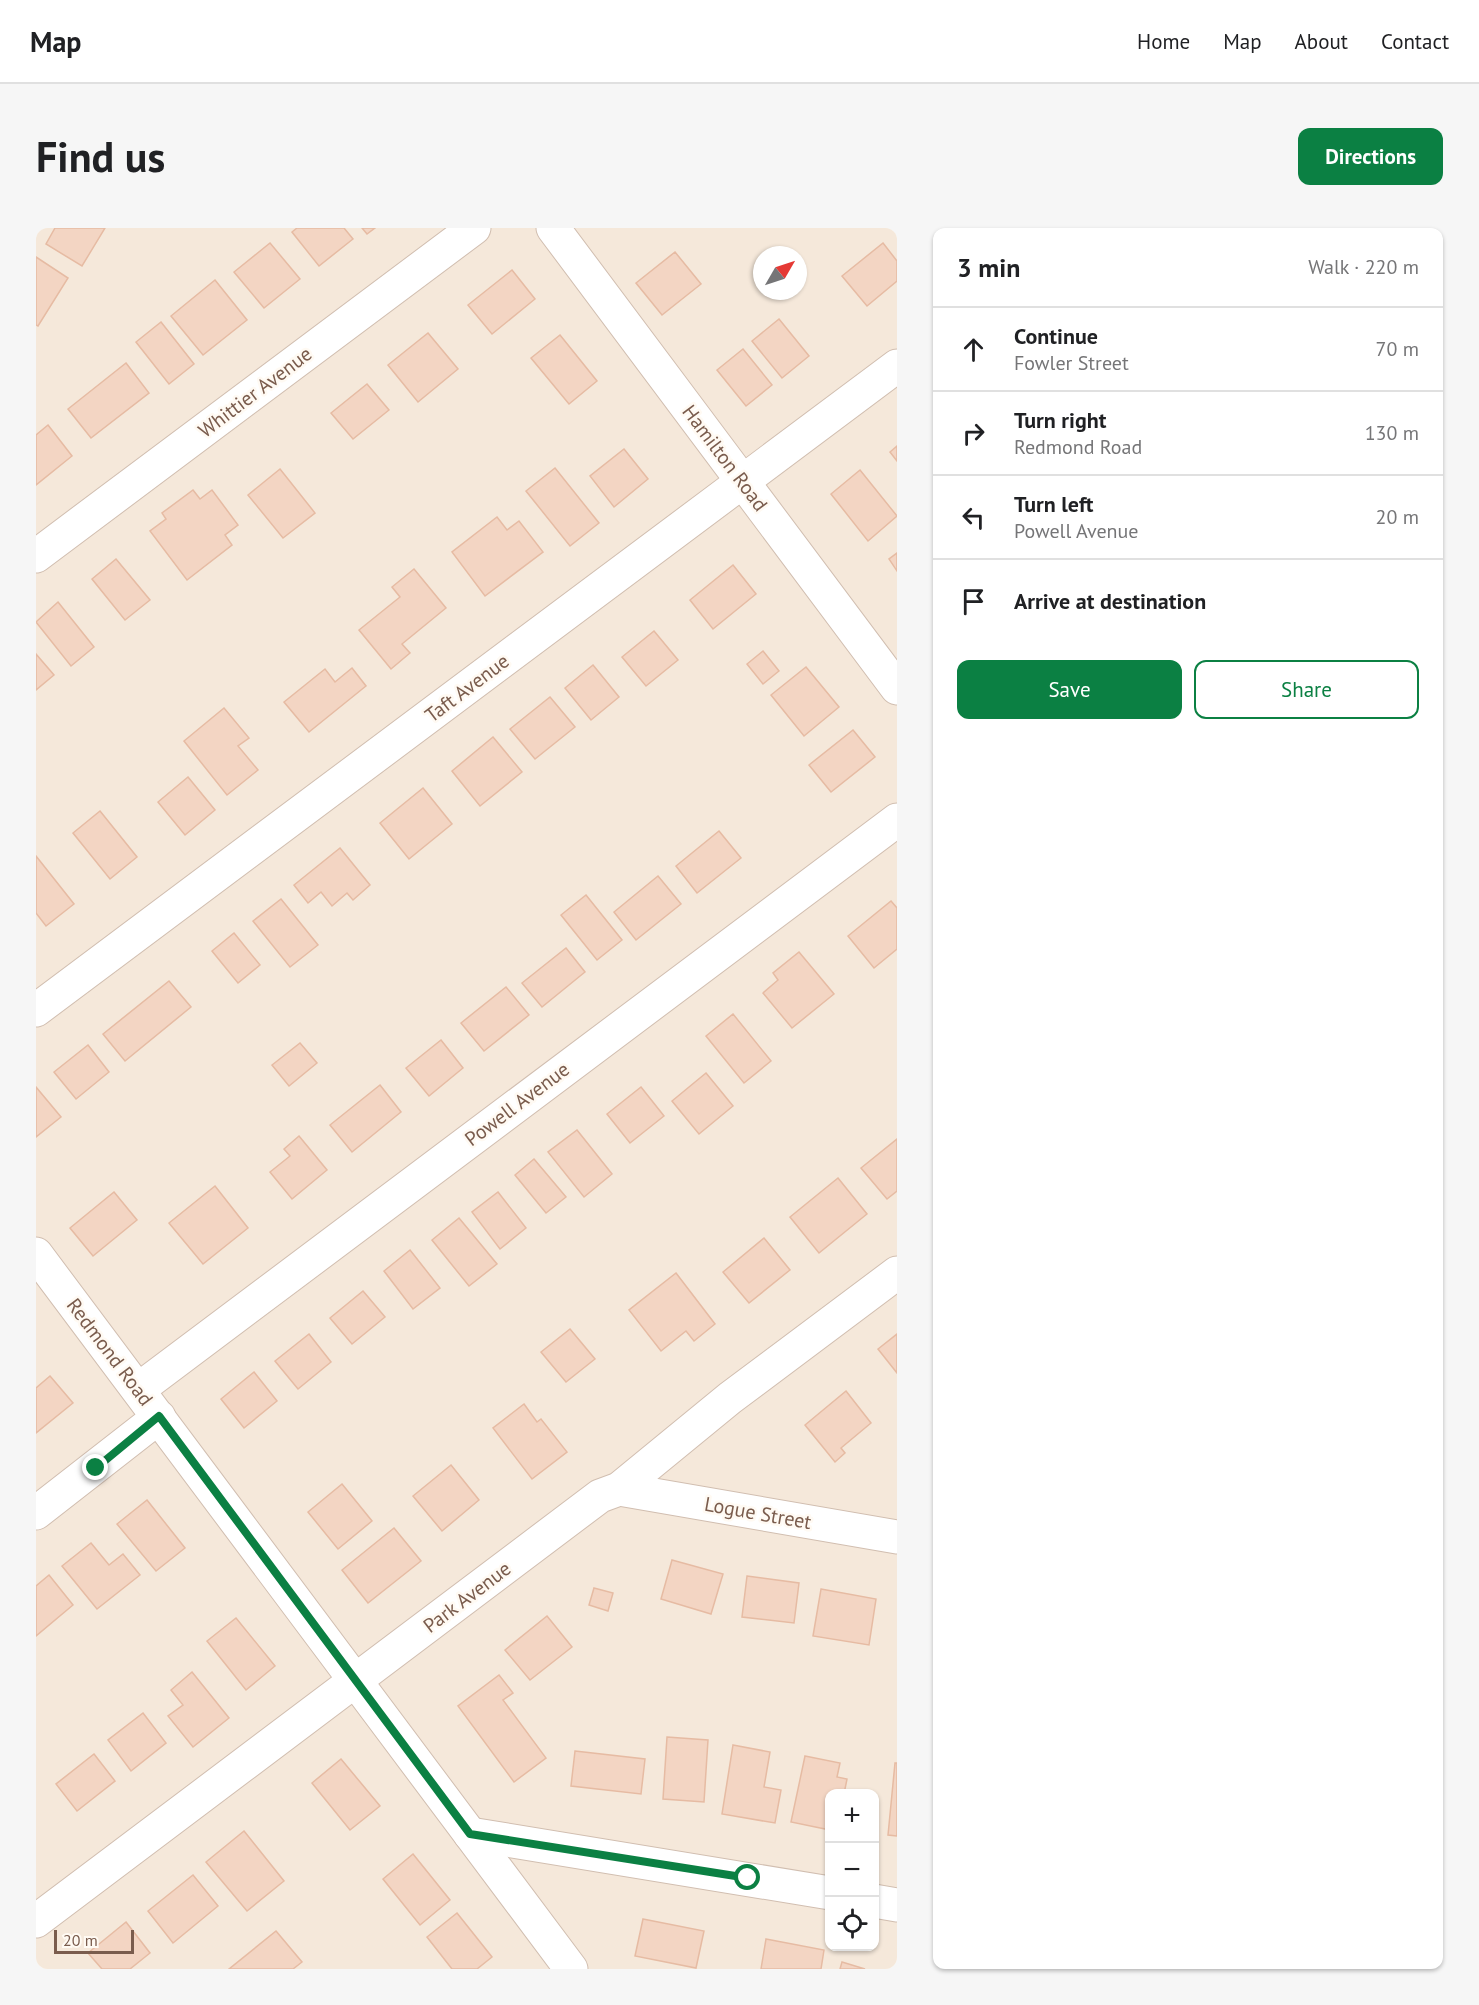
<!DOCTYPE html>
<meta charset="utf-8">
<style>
body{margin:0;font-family:"PT Sans",sans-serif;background:#f6f6f6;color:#202124}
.controls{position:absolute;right:18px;bottom:18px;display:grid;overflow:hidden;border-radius:12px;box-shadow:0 2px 4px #0004}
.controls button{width:54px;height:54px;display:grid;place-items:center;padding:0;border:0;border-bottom:2px solid #e0e0e0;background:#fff;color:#202124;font:30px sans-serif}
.compass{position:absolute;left:717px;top:18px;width:54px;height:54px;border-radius:50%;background:#fff;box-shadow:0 2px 4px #0004;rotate:51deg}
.scale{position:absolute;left:18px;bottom:15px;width:80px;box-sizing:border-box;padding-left:6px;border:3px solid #7a5c4d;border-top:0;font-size:16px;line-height:21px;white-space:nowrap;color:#7a5c4d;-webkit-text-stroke:4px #fffaf3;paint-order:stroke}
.stop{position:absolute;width:18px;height:18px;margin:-14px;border:4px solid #0b8043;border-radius:50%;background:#fff}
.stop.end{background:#0b8043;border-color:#fff;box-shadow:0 2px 6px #0008}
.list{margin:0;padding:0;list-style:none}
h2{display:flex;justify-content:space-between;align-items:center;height:78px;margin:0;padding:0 24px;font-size:26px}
h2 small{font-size:20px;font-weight:400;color:#757577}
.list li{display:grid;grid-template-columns:39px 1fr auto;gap:18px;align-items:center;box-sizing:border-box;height:84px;padding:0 24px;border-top:2px solid #e0e0e0}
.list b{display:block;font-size:22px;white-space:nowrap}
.list p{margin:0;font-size:20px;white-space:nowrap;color:#757577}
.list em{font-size:20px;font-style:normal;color:#757577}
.actions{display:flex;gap:12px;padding:18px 24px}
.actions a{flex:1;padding:14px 0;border:2px solid #0b8043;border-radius:12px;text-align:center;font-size:21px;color:#0b8043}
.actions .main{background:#0b8043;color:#fff}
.icon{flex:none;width:33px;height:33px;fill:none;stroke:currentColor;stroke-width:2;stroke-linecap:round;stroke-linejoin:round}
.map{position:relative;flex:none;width:861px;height:1741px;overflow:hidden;border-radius:12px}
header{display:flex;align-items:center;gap:36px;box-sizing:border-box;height:84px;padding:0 30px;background:#fff;border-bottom:2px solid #e0e0e0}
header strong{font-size:28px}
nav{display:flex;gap:33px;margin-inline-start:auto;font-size:21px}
.intro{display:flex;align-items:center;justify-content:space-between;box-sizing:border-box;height:144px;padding:0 36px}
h1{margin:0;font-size:42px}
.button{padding:15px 27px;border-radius:12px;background:#0b8043;color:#fff;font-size:21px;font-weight:700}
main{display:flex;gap:36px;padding:0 36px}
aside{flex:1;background:#fff;border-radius:12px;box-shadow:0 2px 4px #0004}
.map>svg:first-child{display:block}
.residential{fill:#f5e8da;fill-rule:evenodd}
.building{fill:#f3d5c3;stroke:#e6bba3;stroke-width:1.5}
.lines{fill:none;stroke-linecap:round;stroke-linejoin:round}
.minor-casing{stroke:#d1beb0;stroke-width:35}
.minor{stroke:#fff;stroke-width:33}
.route{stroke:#0b8043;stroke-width:8}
.labels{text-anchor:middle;stroke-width:5;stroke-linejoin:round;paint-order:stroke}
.street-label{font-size:20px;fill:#7a5c4d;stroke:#fffaf3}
</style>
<header>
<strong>Map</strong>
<nav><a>Home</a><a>Map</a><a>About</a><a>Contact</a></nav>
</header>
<div class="intro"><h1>Find us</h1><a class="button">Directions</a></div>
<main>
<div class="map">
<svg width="861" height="1741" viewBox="0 0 861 1741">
<rect width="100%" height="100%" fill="#fdf6ec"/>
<path class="residential" d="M0,0H861V1741H0ZM726,27H762V63H726ZM794,1566H838V1718H794Z"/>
<g class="building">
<polygon points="19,0 69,0 46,38 10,16"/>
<polygon points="261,0 308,0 317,11 283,38 256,4"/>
<polygon points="326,0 339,0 331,6"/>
<polygon points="234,15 264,51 228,80 198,44"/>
<polygon points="847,15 861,33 861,53 831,78 806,48"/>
<polygon points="639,24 665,56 626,87 600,55"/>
<polygon points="0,29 32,50 2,98 0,97"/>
<polygon points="476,42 499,71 456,106 432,77"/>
<polygon points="179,52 211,92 167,127 135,88"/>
<polygon points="743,91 773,128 746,150 716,113"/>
<polygon points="125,94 158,136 133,156 100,114"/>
<polygon points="392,105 422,141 382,174 352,137"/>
<polygon points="524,107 561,153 533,176 495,130"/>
<polygon points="707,121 736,157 710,178 681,142"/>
<polygon points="90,135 113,165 55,210 32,181"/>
<polygon points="331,156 353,182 317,211 295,185"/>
<polygon points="12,197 36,228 0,257 0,207"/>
<polygon points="861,218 861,233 854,224"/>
<polygon points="588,221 612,251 578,279 554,248"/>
<polygon points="519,240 563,295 534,318 490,263"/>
<polygon points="244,241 279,285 247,310 212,267"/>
<polygon points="824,242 861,288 832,313 795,266"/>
<polygon points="157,262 164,271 176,262 202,297 189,307 196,317 151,352 114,303 130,291 126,285"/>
<polygon points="461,289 471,302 483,293 507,324 449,368 416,324"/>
<polygon points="861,325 861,343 853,331"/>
<polygon points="80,331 114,372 89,392 56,351"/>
<polygon points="697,337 720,366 677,401 654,372"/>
<polygon points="378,341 410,380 366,416 374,425 355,441 323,402 364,369 356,359"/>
<polygon points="22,374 58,419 35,438 0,394"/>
<polygon points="618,403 642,432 610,458 586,429"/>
<polygon points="727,423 743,443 727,456 711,436"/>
<polygon points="0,426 18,447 0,462"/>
<polygon points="557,437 583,469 555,492 529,460"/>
<polygon points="770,439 803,479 768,508 735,467"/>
<polygon points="316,440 330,458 273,504 248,474 289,441 299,454"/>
<polygon points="514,469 539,499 499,531 474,501"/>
<polygon points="188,480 213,510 202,518 222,542 191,567 148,513"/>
<polygon points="817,502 839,529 795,564 773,537"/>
<polygon points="457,509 486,544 444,578 416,543"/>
<polygon points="152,549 179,582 149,607 122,574"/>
<polygon points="387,560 416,596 373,631 344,595"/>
<polygon points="64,583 101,629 74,651 37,605"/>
<polygon points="683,603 705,630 661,665 640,638"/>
<polygon points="304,620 334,657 317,672 311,665 296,678 285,664 272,675 258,657"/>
<polygon points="0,628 38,676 10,698 0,685"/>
<polygon points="622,648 645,676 600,712 578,684"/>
<polygon points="550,667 586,712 561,732 525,687"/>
<polygon points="245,671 282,717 254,739 217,693"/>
<polygon points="855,673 861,680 861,721 838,740 812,708"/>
<polygon points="198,705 224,737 202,755 176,723"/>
<polygon points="530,720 549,744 506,779 486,755"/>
<polygon points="763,724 798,766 756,800 727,765 742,752 737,745"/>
<polygon points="133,753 155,779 89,833 67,806"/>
<polygon points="470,759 493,787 448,823 425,795"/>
<polygon points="697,786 735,833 708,855 670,808"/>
<polygon points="405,812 427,840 393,868 370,840"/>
<polygon points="264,815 281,835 253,858 236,837"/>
<polygon points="52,817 73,844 40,871 18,844"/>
<polygon points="670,845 697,878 663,906 636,873"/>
<polygon points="344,857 365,884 316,924 294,897"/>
<polygon points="0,859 25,889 0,909"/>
<polygon points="605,859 628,888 594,915 571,886"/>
<polygon points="541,902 576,946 548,969 512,924"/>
<polygon points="263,908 291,942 256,971 234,944 254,928 248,921"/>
<polygon points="861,911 861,963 851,971 825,940"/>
<polygon points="498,931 530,969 510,985 479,947"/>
<polygon points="802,950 831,986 783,1025 754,989"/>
<polygon points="179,958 212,1000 167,1036 133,995"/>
<polygon points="78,964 101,992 57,1028 34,1000"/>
<polygon points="462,964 490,1000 464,1021 436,984"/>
<polygon points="423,990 461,1036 433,1058 396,1012"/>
<polygon points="728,1010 754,1042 713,1075 687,1044"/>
<polygon points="374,1022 404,1060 377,1081 348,1043"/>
<polygon points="640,1045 679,1096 658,1113 650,1103 625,1123 593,1082"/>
<polygon points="327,1063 349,1089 316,1116 294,1090"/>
<polygon points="534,1101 559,1131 530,1154 505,1124"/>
<polygon points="273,1106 295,1134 262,1161 239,1133"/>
<polygon points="861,1106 861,1145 842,1121"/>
<polygon points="218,1144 241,1173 208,1200 185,1171"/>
<polygon points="14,1148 37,1175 0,1205 0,1160"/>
<polygon points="810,1163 835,1195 805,1220 809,1225 799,1234 769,1197"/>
<polygon points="488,1176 501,1194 505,1191 531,1224 496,1251 457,1200"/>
<polygon points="415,1237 443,1272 406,1303 377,1268"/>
<polygon points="306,1256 336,1293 302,1321 272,1284"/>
<polygon points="111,1272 149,1320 120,1343 81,1296"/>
<polygon points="358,1300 385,1333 332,1375 306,1342"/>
<polygon points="55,1315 73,1337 87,1326 104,1347 61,1381 26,1338"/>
<polygon points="636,1332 687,1346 675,1386 625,1371"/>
<polygon points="13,1347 37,1377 0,1408 0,1358"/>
<polygon points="711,1348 763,1355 758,1395 706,1389"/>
<polygon points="558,1360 577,1365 572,1383 553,1377"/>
<polygon points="785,1361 840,1371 833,1417 777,1408"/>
<polygon points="511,1388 536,1419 494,1452 469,1422"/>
<polygon points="200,1390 239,1438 210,1462 171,1413"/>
<polygon points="156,1444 193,1490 157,1519 132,1488 147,1477 135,1462"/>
<polygon points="463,1447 477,1465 467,1472 510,1530 478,1554 422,1478"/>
<polygon points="107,1485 130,1515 95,1543 72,1512"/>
<polygon points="631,1509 672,1512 668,1574 627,1571"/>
<polygon points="697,1517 734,1524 728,1559 745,1562 739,1595 686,1586"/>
<polygon points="539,1523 609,1531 605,1566 535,1558"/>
<polygon points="58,1526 79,1553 41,1583 20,1556"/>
<polygon points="769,1528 804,1535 801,1549 811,1551 808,1566 794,1566 794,1602 755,1594"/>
<polygon points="305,1531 344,1578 314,1602 276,1555"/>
<polygon points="859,1535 861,1535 861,1608 852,1607"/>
<polygon points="208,1603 248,1653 211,1683 170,1634"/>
<polygon points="377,1626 414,1672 384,1697 347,1651"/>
<polygon points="157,1647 182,1678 137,1715 112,1683"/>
<polygon points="421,1685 456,1729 441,1741 416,1741 391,1709"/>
<polygon points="607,1691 668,1703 660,1740 599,1728"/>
<polygon points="90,1694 114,1725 94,1741 66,1741 52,1725"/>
<polygon points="240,1703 266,1734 257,1741 193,1741"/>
<polygon points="730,1711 788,1722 785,1741 725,1741"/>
<polygon points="806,1734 829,1741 804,1741"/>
</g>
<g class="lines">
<g class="minor-casing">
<g id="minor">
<polyline points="517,0 861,460"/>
<polyline points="0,328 438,0"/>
<polyline points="0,782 861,138"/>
<polyline points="0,1026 535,1741"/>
<polyline points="103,1161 861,592"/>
<polyline points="583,1261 861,1309"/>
<polyline points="0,1285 123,1189"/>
<polyline points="434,1606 794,1665"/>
<polyline points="838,1673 861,1677"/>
<polyline points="0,1693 564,1268 583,1261 694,1170 861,1045"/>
</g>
</g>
<use href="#minor" class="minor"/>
</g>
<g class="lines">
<polyline class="route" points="60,1240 123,1188 434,1606 712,1650"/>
</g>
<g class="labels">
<g class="street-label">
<text transform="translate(219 164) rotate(-37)" y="7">Whittier Avenue</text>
<text transform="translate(689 230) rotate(53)" y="7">Hamilton Road</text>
<text transform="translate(431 460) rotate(-37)" y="7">Taft Avenue</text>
<text transform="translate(481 876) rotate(-37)" y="7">Powell Avenue</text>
<text transform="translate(74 1124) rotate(53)" y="7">Redmond Road</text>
<text transform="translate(722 1285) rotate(10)" y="7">Logue Street</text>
<text transform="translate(431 1369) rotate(-37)" y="7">Park Avenue</text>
</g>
</g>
</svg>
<div class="controls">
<button>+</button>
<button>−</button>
<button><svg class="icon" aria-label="locate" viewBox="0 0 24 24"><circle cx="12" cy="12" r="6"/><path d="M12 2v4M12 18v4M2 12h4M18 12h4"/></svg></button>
</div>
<svg class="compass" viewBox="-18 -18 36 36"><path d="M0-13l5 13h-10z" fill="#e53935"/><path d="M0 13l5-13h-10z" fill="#757577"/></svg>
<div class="scale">20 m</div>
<div class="stop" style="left:712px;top:1650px"></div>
<div class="stop end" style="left:60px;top:1240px"></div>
</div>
<aside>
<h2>3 min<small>Walk · 220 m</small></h2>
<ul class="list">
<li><svg class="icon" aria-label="ahead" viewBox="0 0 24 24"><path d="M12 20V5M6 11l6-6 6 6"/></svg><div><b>Continue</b><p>Fowler Street</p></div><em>70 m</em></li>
<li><svg class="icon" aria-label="right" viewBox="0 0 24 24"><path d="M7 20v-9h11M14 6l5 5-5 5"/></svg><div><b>Turn right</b><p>Redmond Road</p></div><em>130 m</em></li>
<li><svg class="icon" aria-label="left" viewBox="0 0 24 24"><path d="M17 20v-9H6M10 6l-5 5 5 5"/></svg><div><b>Turn left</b><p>Powell Avenue</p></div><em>20 m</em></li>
<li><svg class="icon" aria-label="arrive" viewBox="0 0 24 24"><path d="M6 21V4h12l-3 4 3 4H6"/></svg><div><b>Arrive at destination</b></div></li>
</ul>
<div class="actions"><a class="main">Save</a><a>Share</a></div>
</aside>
</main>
